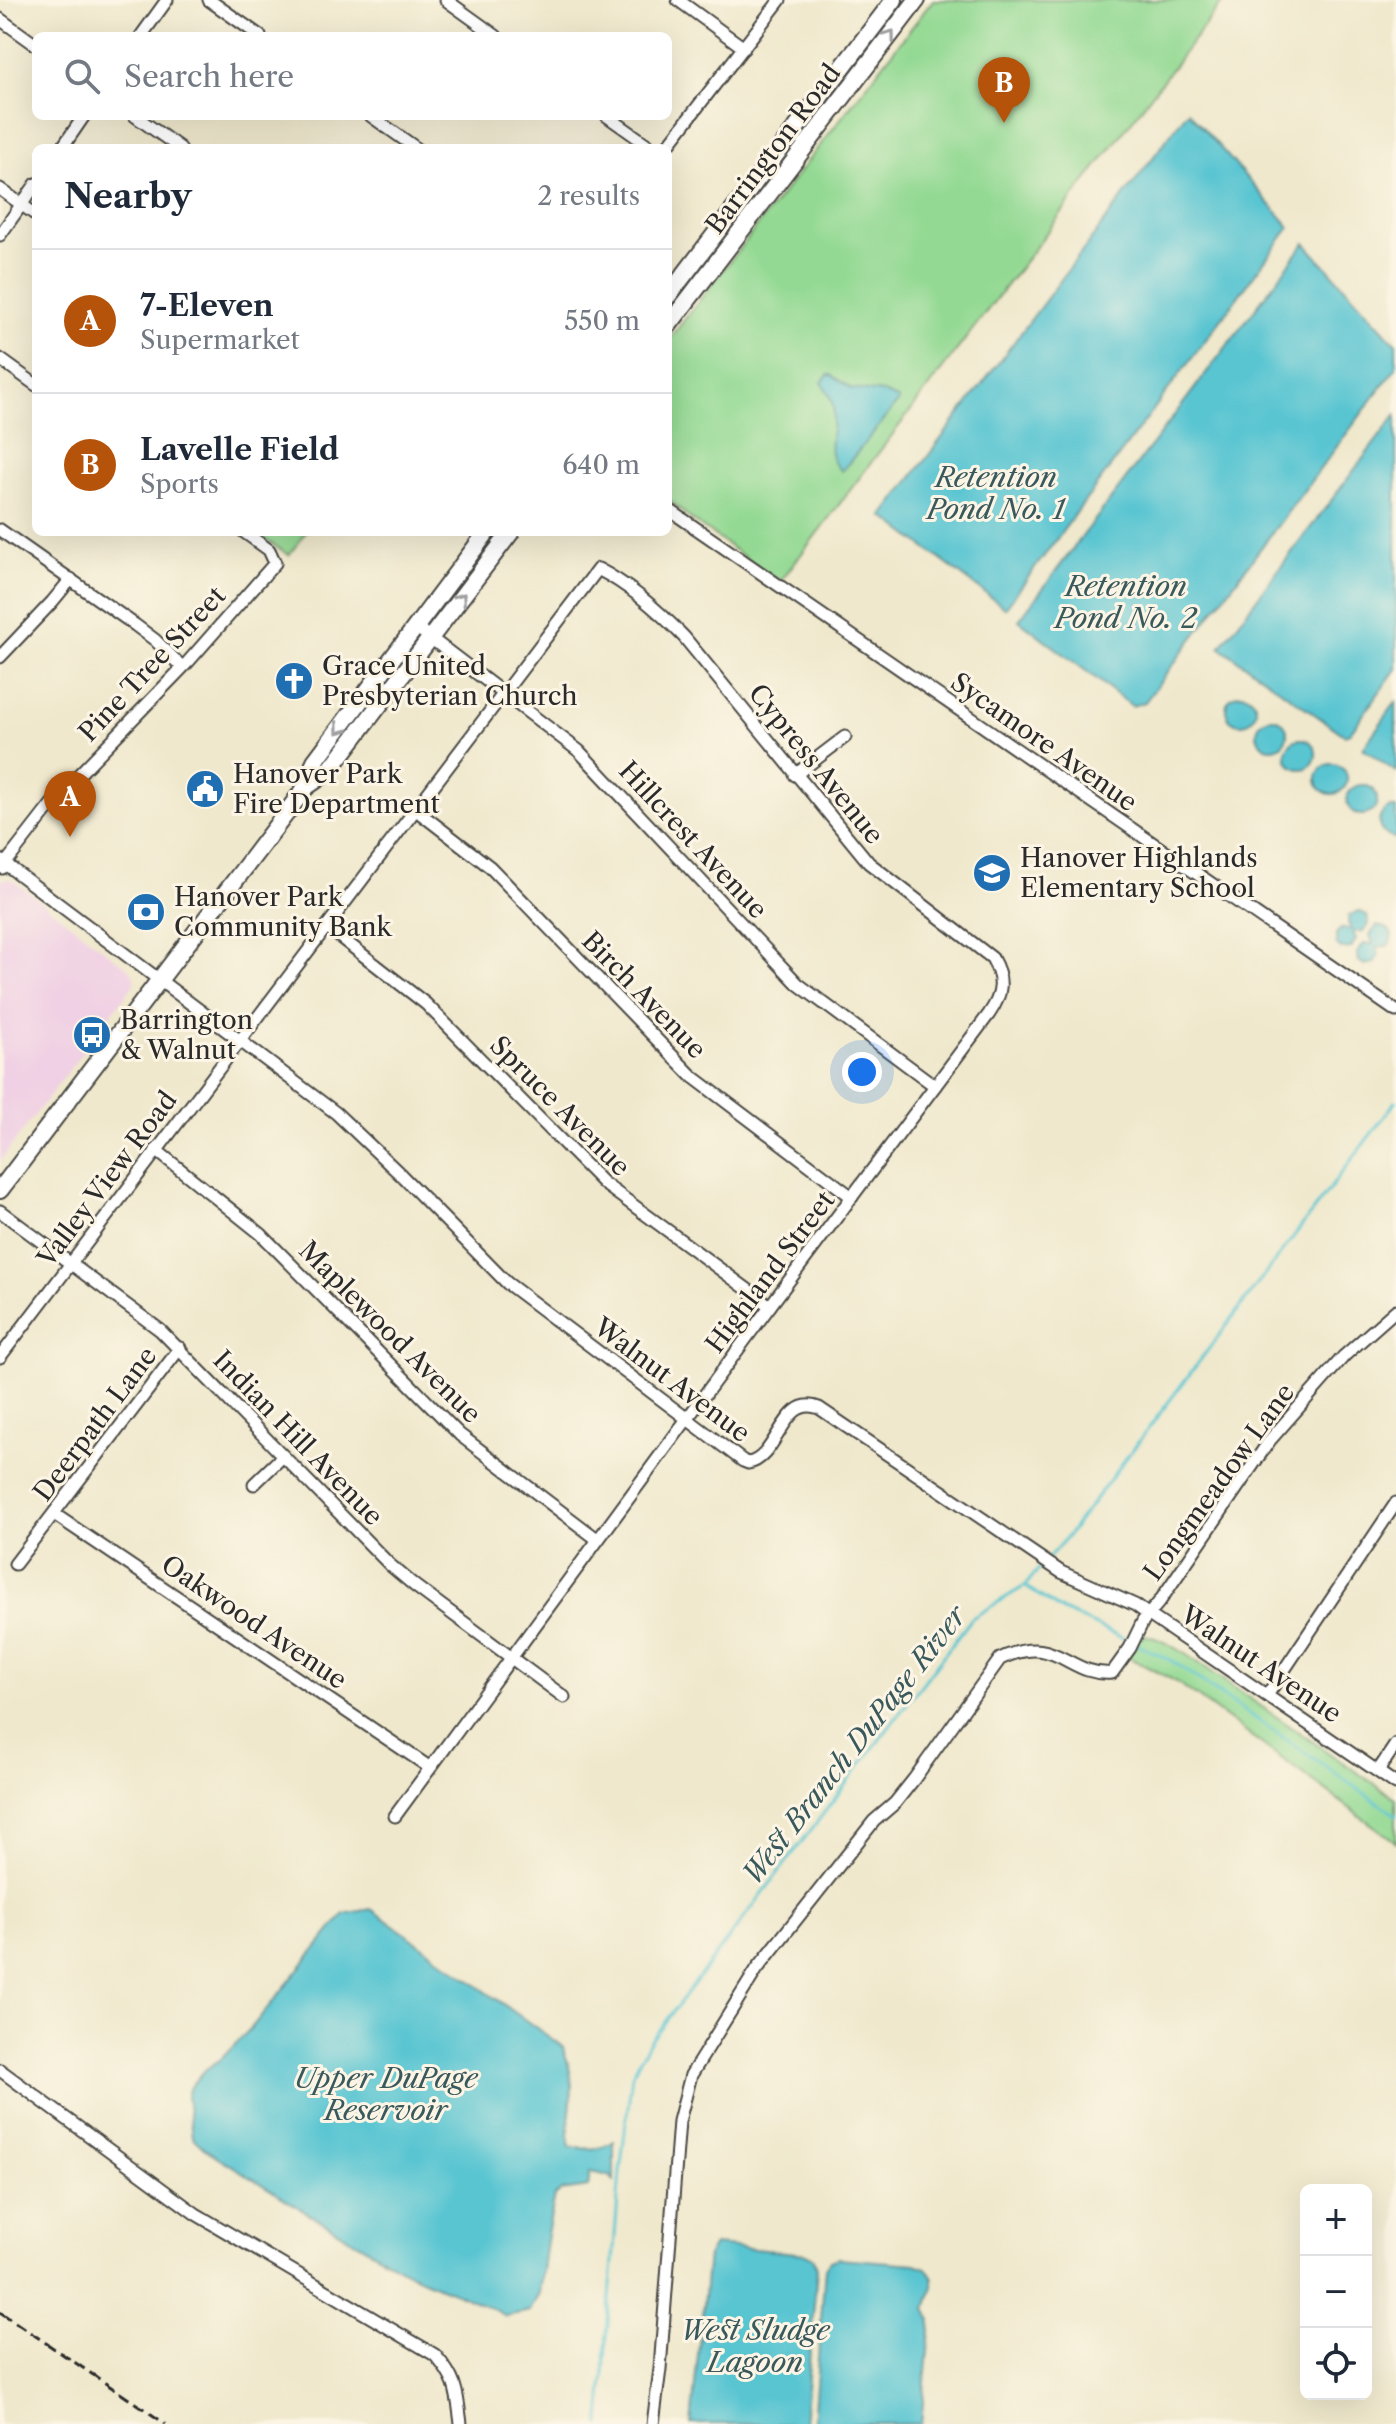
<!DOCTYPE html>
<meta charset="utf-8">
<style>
body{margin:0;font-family:"Libre Caslon Text",serif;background:#f6f6f7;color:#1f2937}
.controls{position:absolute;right:24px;bottom:24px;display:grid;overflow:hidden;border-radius:12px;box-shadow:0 8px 32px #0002}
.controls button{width:72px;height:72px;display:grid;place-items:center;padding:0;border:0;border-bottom:2px solid #e0e1e3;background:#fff;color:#1f2937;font:40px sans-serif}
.you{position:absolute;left:862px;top:1072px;width:28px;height:28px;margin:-20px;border:6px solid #fff;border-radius:50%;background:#1a73e8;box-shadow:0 0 0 12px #1a73e833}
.badge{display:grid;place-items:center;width:52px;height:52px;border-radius:50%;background:#b45309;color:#fff;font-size:26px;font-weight:700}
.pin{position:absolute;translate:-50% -66px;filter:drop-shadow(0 2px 4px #0008)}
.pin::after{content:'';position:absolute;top:42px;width:28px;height:24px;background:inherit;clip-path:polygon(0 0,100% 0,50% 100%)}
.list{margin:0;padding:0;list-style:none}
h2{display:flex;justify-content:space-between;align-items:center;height:104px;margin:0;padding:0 32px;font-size:34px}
h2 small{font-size:26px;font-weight:400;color:#747a83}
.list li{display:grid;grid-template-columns:52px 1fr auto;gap:24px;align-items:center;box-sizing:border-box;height:144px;padding:0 32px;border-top:2px solid #e0e1e3}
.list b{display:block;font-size:30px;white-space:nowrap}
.list p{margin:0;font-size:26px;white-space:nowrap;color:#747a83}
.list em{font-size:26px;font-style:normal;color:#747a83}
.icon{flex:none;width:44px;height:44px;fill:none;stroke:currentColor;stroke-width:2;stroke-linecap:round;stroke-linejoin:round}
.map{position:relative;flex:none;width:1396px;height:2424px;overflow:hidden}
.search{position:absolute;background:#fff;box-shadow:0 8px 32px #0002;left:32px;top:32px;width:640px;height:88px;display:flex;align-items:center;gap:20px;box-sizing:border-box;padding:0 28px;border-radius:12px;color:#747a83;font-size:30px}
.panel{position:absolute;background:#fff;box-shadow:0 8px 32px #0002;left:32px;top:144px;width:640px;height:392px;border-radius:12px}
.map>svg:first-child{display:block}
.built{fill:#f0d0e4}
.green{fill:#93d993;stroke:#5f825f;stroke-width:2}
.water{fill:#59c5d1;stroke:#42787e;stroke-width:2}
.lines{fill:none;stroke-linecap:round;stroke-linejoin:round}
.stream{stroke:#59c5d1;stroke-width:3}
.street-casing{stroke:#484743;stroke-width:15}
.secondary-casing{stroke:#484743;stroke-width:20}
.street{stroke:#fff;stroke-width:11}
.secondary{stroke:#fff;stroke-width:16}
.rail{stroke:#2b2b2b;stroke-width:3;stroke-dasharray:12 6;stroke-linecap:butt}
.oneway{stroke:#a0a0a0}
.labels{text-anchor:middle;stroke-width:6;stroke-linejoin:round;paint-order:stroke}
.street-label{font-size:26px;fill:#2b2b2b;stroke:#fcf5e5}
.poi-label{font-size:26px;fill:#2b2b2b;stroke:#fcf5e5;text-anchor:start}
.water-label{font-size:28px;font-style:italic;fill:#39595d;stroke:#fcf5e5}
</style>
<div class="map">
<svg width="1396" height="2424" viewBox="0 0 1396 2424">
<rect width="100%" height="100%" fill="#fcf5e5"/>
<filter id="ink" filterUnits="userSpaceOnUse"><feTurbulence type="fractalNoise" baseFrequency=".0125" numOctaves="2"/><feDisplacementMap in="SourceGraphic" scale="16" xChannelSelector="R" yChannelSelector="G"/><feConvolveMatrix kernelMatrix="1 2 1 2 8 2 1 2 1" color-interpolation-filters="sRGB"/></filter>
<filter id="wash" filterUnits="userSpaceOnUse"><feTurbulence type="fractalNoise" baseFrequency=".006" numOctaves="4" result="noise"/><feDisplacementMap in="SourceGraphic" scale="32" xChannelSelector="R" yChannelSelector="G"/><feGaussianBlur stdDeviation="1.8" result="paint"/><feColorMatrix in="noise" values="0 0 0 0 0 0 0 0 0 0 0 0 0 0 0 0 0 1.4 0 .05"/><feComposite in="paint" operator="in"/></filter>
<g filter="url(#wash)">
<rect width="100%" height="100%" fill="#efe8cc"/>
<polygon class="built" points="6,878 14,881 129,969 134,976 134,984 0,1161 0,881"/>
<g class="green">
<polygon points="933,0 1224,0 780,582 692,520 668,499 668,341"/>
<polygon points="306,532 289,555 255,533 255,532"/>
<path d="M1144,1635C1169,1639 1211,1672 1233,1687C1287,1724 1342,1762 1396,1799V1842L1177,1682L1128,1657L1140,1636Z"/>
</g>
<g class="water">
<polygon points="1188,111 1290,227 1005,608 883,516"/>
<polygon points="1305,243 1396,344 1396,368 1145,702 1132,706 1019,620"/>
<path d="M828,375H831L852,389L883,393L898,399L899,401L842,471C820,454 837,428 833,405C831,397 826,389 822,382Z"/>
<polygon points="1396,415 1396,669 1350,733 1344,735 1220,647"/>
<circle cx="1241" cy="709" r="15"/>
<polygon points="1396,702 1396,772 1363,748"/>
<circle cx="1272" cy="733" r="15"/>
<circle cx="1301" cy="754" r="15"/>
<circle cx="1332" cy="779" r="15"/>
<circle cx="1362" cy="800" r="15"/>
<path d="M1389,808H1396V838C1377,836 1373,817 1389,808Z"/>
<polygon points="1358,911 1367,915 1369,925 1362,932 1353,931 1356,939 1351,948 1341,949 1336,944 1336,934 1341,929 1351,929 1348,923 1349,916"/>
<path d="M1377,926L1387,928C1393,933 1393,940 1387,946L1376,947L1379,955L1374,963L1364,965L1358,960L1357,953L1364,944H1373L1370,935Z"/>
<path d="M371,1909L563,2047C567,2060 572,2073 572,2087C572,2106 566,2127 570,2147C585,2149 602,2151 614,2141V2181L610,2176L590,2172L588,2187L561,2191L555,2196L547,2234L539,2293L530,2311L506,2316C477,2299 442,2290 411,2274C341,2235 273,2191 205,2149L192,2137L187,2097L189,2089L205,2070L224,2056L253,2026L344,1914Z"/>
<polygon points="714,2245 806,2254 814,2259 817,2268 804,2424 691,2424 708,2255"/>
<polygon points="838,2258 915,2264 927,2268 933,2276 933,2286 926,2309 931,2319 921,2424 813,2424 825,2268 830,2261"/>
</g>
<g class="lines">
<g class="stream">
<polyline points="1047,1559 1065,1539 1396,1101"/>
<polyline points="1026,1587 1063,1611 1125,1639"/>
<polyline points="1136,1644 1172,1661 1396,1815"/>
<polyline points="600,2424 620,2172 632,2074 649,2043 972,1618 1025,1586 1042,1565"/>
</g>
</g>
</g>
<g filter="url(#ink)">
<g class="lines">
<g class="street-casing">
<g id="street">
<polyline points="209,0 260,36"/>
<polyline points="446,0 496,36"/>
<polyline points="678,0 744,48"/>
<polyline points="0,19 36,45"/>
<polyline points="141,36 167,0"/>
<polyline points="135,116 180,148"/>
<polyline points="371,116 416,148"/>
<polyline points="607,116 652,148"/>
<polyline points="62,148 84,116"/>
<polyline points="666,148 780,0"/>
<polyline points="0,189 36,215"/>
<polyline points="0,235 36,184"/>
<polyline points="0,359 36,385"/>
<polyline points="668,509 1396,1011"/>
<polyline points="0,530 135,625 155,640 182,667"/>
<polyline points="416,627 579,751 798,984 935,1086"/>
<polyline points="0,657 52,602 71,579"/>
<polyline points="795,775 845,737"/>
<polyline points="416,810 490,867 692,1076 852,1197"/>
<path d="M0,860L336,1113L401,1175L507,1283L743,1461L748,1463C778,1459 783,1393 819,1408L1061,1572L1135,1605L1149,1615L1396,1784"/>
<polyline points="2,868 58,796 188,662 275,563 269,550 244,532"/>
<polyline points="327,927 426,1004 603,1183 770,1306"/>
<polyline points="156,1150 261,1234 460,1435 597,1539"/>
<polyline points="0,1211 160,1330 390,1565 415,1586 564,1697"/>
<path d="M0,1357L598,569C629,585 660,612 684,637L869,863L992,958C1004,979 1003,994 989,1014L770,1306L395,1816"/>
<polyline points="254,1484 283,1456"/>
<polyline points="54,1514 429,1767"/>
<polyline points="15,1564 180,1348"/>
<polyline points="1268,1694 1396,1503"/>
<polyline points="1378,1771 1396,1744"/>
<path d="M0,2070L196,2214L435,2355C457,2380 457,2392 461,2424"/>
<path d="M653,2424L660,2369L679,2121L691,2075L757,1969L874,1821L895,1803L914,1779L1000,1659C1057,1631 1067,1677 1112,1673L1130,1648L1143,1621L1160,1601L1270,1440L1344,1356L1396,1310"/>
</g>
</g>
<g class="secondary-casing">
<g id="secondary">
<polyline points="668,296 894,0"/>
<polyline points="668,326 917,0"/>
<polyline points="306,787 329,771 511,532"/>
<polyline points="0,1190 306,787 315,761 487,532"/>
</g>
</g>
<use href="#street" class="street"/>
<use href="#secondary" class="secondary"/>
<polyline class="rail" points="0,2312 166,2424"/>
</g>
<defs><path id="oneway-chevron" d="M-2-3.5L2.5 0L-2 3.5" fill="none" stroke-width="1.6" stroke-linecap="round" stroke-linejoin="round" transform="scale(2)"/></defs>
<g class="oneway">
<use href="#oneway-chevron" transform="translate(890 35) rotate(-53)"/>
<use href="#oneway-chevron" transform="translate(461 598) rotate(-53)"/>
<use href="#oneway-chevron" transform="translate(340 729) rotate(127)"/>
</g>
</g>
<defs>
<g id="church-disc" transform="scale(2)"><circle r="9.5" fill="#1f6fb2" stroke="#fcf5e5"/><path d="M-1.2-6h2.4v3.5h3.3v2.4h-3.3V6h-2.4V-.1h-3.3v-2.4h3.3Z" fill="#fff"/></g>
<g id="civic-disc" transform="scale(2)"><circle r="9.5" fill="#1f6fb2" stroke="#fcf5e5"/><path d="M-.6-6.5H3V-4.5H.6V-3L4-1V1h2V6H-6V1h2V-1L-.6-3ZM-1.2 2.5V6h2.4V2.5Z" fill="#fff"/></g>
<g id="school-disc" transform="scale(2)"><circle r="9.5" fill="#1f6fb2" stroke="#fcf5e5"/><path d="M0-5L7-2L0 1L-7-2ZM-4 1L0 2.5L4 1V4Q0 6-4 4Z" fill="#fff"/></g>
<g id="bank-disc" transform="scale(2)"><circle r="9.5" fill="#1f6fb2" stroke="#fcf5e5"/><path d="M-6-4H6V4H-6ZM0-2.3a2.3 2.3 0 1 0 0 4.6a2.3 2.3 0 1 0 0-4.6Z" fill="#fff"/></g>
<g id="bus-disc" transform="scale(2)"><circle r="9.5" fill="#1f6fb2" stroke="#fcf5e5"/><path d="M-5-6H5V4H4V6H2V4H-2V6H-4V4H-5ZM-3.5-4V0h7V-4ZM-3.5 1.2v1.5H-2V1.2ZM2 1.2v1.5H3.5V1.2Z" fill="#fff"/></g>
</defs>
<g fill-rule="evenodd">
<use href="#church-disc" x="294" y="681"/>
<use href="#civic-disc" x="205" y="789"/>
<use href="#school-disc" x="992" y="873"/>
<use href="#bank-disc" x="146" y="912"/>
<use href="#bus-disc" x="92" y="1035"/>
</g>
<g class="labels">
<g class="street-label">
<text transform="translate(773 149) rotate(-53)" y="9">Barrington Road</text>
<text transform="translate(152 664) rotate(-47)" y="9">Pine Tree Street</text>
<text transform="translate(1044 742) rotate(35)" y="9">Sycamore Avenue</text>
<text transform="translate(816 764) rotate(51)" y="9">Cypress Avenue</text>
<text transform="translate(693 840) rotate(47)" y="9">Hillcrest Avenue</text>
<text transform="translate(644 995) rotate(46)" y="9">Birch Avenue</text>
<text transform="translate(560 1106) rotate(45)" y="9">Spruce Avenue</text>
<text transform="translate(107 1179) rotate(-53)" y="9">Valley View Road</text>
<text transform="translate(770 1272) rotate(-53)" y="9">Highland Street</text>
<text transform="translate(390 1332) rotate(45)" y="9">Maplewood Avenue</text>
<text transform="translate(672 1380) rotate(37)" y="9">Walnut Avenue</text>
<text transform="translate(95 1424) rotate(-53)" y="9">Deerpath Lane</text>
<text transform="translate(298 1438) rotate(46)" y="9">Indian Hill Avenue</text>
<text transform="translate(1219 1482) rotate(-54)" y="9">Longmeadow Lane</text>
<text transform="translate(254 1622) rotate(34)" y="9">Oakwood Avenue</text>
<text transform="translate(1261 1664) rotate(34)" y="9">Walnut Avenue</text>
</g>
<g class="poi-label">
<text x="322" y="675">Grace United<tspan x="322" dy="30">Presbyterian Church</tspan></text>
<text x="233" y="783">Hanover Park<tspan x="233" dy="30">Fire Department</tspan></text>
<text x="1020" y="867">Hanover Highlands<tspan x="1020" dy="30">Elementary School</tspan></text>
<text x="174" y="906">Hanover Park<tspan x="174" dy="30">Community Bank</tspan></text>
<text x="120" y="1029">Barrington<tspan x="120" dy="30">&amp; Walnut</tspan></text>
</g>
<g class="water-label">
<text x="996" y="487">Retention<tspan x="996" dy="32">Pond No. 1</tspan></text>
<text x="1126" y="596">Retention<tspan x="1126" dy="32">Pond No. 2</tspan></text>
<text transform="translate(854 1745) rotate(-52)" y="10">West Branch DuPage River</text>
<text x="386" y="2088">Upper DuPage<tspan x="386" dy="32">Reservoir</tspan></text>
<text x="755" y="2340">West Sludge<tspan x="755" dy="32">Lagoon</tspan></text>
</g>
</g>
</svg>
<div class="controls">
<button>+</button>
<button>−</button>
<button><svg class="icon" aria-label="locate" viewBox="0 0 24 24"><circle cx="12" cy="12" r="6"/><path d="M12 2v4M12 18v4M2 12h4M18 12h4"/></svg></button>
</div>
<div class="you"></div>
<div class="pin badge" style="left:70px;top:837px">A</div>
<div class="pin badge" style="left:1004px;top:123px">B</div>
<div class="search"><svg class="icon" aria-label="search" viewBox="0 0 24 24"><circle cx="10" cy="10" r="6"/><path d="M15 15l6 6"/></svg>Search here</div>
<section class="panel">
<h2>Nearby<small>2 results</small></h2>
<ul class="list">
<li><span class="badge">A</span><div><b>7-Eleven</b><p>Supermarket</p></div><em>550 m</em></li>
<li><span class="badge">B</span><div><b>Lavelle Field</b><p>Sports</p></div><em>640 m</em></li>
</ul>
</section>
</div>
